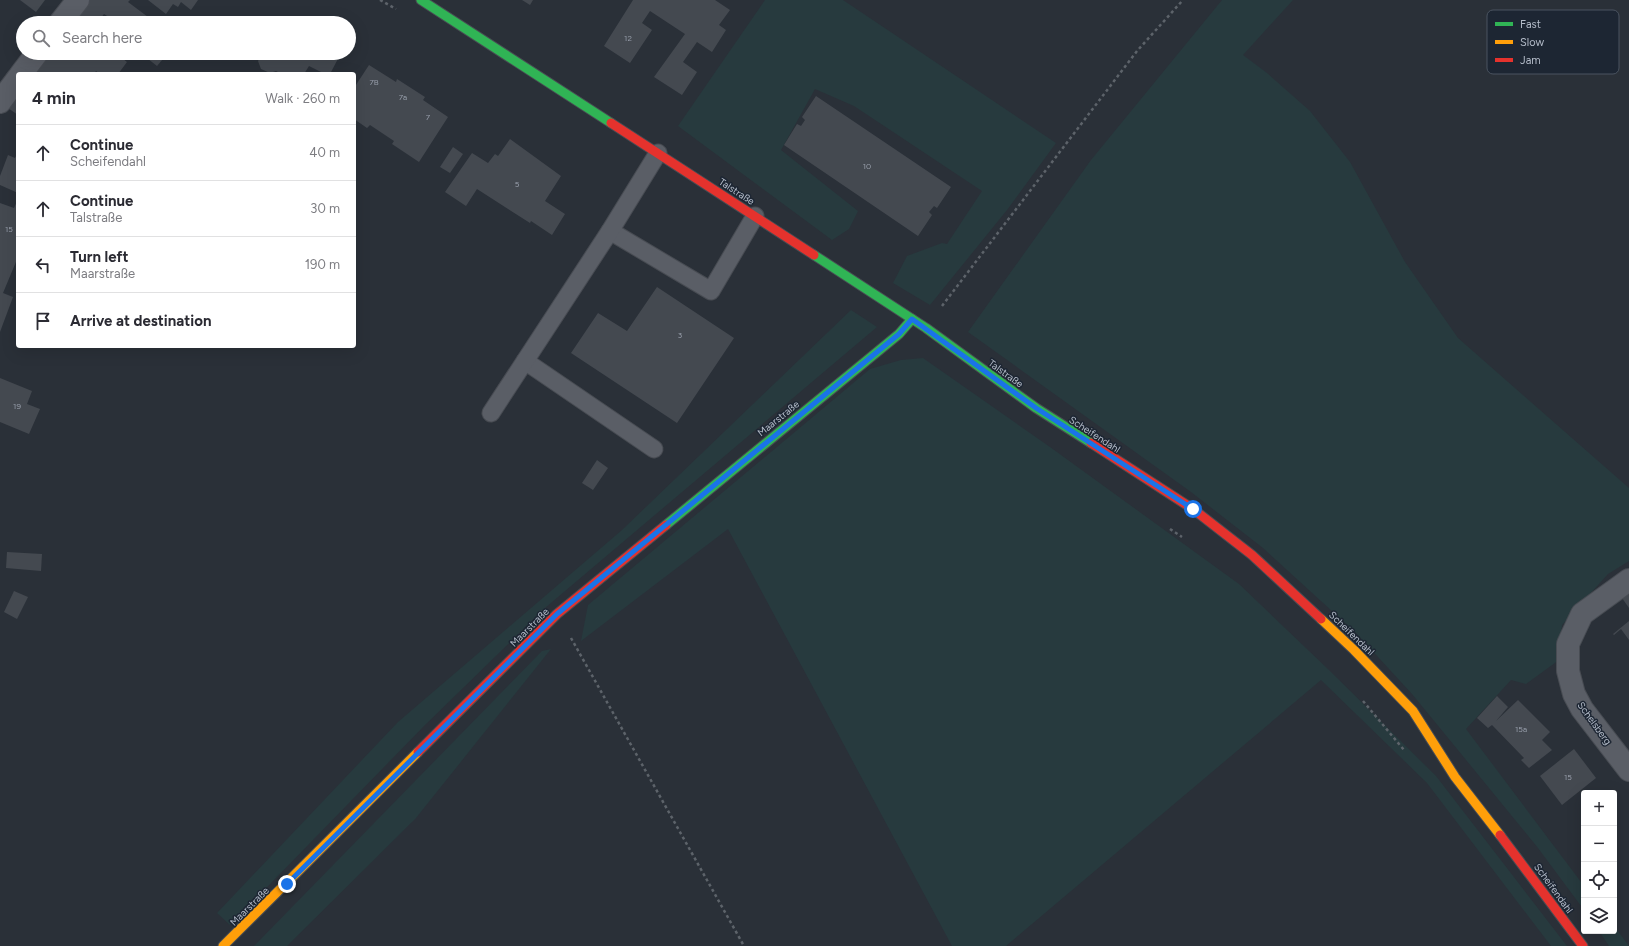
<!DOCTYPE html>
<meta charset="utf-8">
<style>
body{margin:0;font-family:Figtree,sans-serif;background:#f2f2f3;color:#2b2b33}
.controls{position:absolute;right:12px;bottom:12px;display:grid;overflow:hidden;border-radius:4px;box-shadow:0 4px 16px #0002}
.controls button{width:36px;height:36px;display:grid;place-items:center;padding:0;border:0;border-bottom:1px solid #e1e1e2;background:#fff;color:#2b2b33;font:20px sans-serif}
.stop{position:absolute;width:12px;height:12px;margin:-9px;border:3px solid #1a73e8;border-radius:50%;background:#fff}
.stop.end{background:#1a73e8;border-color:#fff;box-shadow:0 1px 4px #0008}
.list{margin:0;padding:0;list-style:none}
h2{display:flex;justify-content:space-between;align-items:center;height:52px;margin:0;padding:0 16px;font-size:17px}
h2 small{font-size:13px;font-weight:400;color:#7c7c81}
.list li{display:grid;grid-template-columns:26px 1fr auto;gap:12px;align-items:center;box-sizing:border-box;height:56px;padding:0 16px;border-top:1px solid #e1e1e2}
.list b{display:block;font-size:15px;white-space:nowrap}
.list p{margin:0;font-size:13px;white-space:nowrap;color:#7c7c81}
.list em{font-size:13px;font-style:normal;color:#7c7c81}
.icon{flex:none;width:22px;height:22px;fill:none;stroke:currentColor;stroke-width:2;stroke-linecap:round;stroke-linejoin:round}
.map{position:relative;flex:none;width:1629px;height:946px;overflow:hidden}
.search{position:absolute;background:#fff;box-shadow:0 4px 16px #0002;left:16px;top:16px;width:340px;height:44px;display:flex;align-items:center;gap:10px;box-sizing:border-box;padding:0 14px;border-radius:22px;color:#7c7c81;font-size:15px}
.panel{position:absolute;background:#fff;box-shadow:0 4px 16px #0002;left:16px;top:72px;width:340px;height:276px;border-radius:4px}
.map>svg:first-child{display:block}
.green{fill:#273a3e}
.building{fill:#444950}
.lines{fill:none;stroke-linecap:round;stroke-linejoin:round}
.lane-casing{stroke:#484c53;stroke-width:19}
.street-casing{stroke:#484c53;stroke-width:24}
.fast-casing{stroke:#484c53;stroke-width:11}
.slow-casing{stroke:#484c53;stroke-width:11}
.jam-casing{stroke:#484c53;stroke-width:11}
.path{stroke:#5d636a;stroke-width:2.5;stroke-dasharray:3 3;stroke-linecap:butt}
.lane{stroke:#5a5e66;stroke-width:17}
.street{stroke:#5a5e66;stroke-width:22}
.fast{stroke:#30b455;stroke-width:9}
.slow{stroke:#ff9f0a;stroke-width:9}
.jam{stroke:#e5322d;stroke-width:9}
.route{stroke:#1a73e8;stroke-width:5}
.labels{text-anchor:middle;stroke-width:3;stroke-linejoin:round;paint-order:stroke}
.number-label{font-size:8px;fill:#989fab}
.street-label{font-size:10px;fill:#b4bcc9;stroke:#1d2633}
.key{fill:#1d2633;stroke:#4a5360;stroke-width:1}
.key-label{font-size:11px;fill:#b4bcc9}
</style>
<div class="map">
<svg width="1629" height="946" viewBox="0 0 1629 946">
<rect width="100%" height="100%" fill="#2a3038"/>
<g class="green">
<polygon points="765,0 843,0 1056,143 1007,210 930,305 893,283 907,256 942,243 947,244 982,191 854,106 815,89 781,150 858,211 849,229 832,240 678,126"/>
<polygon points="1222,0 1293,0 1243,55 1267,73 1310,111 1350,162 1405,262 1458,338 1629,488 1629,561 1608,574 1562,625 1559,660 1526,684 1511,680 1466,729 1584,886 1584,910 1538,848 1462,755 1412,694 1356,633 1263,548 1191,492 968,332 1091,160"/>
<polygon points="851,310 877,327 545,608 424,726 230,925 217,913 398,722 622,530"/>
<polygon points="923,358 1050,447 1239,584 1330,671 1436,776 1567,946 1551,946 1427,783 1321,680 1006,946 952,946 728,529 581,641 588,605 870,369 901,360"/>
<polygon points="551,649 416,818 287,946 254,946 542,651"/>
<polygon points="1614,926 1629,946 1609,946 1599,931 1614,931"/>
</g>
<g class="building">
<polygon points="20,0 45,0 36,12"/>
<polygon points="88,0 130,0 128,2 156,23 118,23 104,14 97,23 70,23"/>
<polygon points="148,0 198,0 191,10 181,2 178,7 173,4 166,14"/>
<polygon points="522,0 533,0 530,5"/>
<polygon points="633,0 715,0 730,10 719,25 726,30 712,52 697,42 683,62 697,72 682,95 654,77 685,34 650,11 642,23 652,30 630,63 604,46"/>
<polygon points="46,53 115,53 127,62 118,74 100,74 96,71 94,74 29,74"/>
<polygon points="145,53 168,53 157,66 143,55"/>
<polygon points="263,53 341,53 330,74 325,74 309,66 304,74 282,74 276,71 270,73 261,69 258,61"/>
<polygon points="369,65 396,82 397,79 425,97 423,100 448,117 419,162 392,144 394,141 370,125 367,128 354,119 354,88"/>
<polygon points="18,89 18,115 5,106"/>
<polygon points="816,96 951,187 937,208 934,206 929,212 932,215 918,236 784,145 797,124 801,126 805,120 802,117"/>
<polygon points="510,139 561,176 545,201 565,214 552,235 531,221 530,223 477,189 466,206 445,192 472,153 488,163 495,154 498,156"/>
<polygon points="453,147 463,154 450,173 440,167"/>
<polygon points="18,152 18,193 0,185 0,176 8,155 15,158"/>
<polygon points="18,199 18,257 3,293 13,297 0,332 0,203 14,208"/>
<polygon points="657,287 734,338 677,423 571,353 598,313 627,331"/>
<polygon points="0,378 32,391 27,404 40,409 29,434 0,422"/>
<polygon points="597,460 608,468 593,490 582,483"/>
<polygon points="7,552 42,554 41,571 6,568"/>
<polygon points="14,591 28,597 17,619 4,612"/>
<polygon points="1629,593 1629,608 1622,598"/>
<polygon points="1629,621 1629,640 1621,629 1614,635 1613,634"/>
<polygon points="1497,696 1508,707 1496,721 1518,700 1550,732 1542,740 1552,750 1529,768 1521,760 1524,758 1492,725 1488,728 1477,718"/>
<polygon points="1574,749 1596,778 1562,805 1540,776"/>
</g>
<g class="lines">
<g class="lane-casing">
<g id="lane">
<polyline points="610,231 711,291 755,216"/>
<polyline points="525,361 654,449"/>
<polyline points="491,413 610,231 658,153"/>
</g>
</g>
<g class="street-casing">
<g id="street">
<polyline points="60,23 78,0"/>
<polyline points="21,74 37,53"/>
<polyline points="0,102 18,78"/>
<polyline points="1629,580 1582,614 1568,644 1568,671 1574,694 1582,709 1629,770"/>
</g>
</g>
<g class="fast-casing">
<g id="fast">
<polyline points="421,0 611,123"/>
<polyline points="814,255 926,328 1036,408 1091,443"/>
<polyline points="666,525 899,334 912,319"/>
</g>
</g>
<g class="slow-casing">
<g id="slow">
<polyline points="1321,619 1354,650 1413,711 1455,777 1500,835"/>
<polyline points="223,946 418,752"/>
</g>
</g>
<g class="jam-casing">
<g id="jam">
<polyline points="611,123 814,255"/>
<polyline points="1091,443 1193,509 1252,555 1321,619"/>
<polyline points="418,752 557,614 666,525"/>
<polyline points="1500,835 1583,946"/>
</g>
</g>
<g class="path">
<polyline points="380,0 396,9"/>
<polyline points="942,306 1137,51 1183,0"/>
<polyline points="1170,529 1182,537"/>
<polyline points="571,638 744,946"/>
<polyline points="1363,701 1404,750"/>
</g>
<use href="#lane" class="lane"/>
<use href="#street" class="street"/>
<use href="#fast" class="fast"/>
<use href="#slow" class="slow"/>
<use href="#jam" class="jam"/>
</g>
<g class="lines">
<polyline class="route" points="287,884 557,614 899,334 912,319 1036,408 1193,509"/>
</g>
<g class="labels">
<g class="number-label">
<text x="628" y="41">12</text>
<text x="374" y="85">7B</text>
<text x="403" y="100">7a</text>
<text x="428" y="120">7</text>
<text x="867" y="169">10</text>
<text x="517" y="187">5</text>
<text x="9" y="232">15</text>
<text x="680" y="338">3</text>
<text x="17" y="409">19</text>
<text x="1521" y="732">15a</text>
<text x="1568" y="780">15</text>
</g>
<g class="street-label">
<text transform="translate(737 191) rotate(33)" y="4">Talstraße</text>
<text transform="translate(1006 373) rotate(36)" y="4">Talstraße</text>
<text transform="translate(778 418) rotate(-39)" y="4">Maarstraße</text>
<text transform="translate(1095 434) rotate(33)" y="4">Scheifendahl</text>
<text transform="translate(529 627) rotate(-45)" y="4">Maarstraße</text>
<text transform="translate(1352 633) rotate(44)" y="4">Scheifendahl</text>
<text transform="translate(1595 723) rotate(54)" y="4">Schelsberg</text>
<text transform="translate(1554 888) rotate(54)" y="4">Scheifendahl</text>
<text transform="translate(249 906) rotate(-45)" y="4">Maarstraße</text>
</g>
</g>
<rect x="1487" y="10" width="132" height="64" rx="6" class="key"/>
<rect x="1495" y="22" width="18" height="4" fill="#30b455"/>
<rect x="1495" y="40" width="18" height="4" fill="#ff9f0a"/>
<rect x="1495" y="58" width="18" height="4" fill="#e5322d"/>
<g class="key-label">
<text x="1520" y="28">Fast</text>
<text x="1520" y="46">Slow</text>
<text x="1520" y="64">Jam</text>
</g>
</svg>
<div class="controls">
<button>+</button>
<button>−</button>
<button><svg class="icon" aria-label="locate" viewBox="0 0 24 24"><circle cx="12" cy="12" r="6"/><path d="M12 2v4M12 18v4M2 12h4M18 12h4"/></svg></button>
<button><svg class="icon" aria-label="layers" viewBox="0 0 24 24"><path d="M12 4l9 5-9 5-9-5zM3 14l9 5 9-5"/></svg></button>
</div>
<div class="stop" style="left:1193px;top:509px"></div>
<div class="stop end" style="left:287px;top:884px"></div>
<div class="search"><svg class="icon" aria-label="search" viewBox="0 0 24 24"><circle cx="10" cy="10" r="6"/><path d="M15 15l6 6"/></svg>Search here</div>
<section class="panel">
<h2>4 min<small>Walk · 260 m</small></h2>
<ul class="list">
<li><svg class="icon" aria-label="ahead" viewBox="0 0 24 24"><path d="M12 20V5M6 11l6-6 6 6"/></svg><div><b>Continue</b><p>Scheifendahl</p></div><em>40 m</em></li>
<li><svg class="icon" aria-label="ahead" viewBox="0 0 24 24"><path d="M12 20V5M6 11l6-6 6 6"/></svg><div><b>Continue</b><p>Talstraße</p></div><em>30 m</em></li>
<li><svg class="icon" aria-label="left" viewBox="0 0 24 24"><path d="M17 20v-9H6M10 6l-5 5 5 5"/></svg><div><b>Turn left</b><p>Maarstraße</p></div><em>190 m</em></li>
<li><svg class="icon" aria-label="arrive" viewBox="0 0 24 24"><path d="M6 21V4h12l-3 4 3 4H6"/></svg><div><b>Arrive at destination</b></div></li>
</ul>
</section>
</div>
